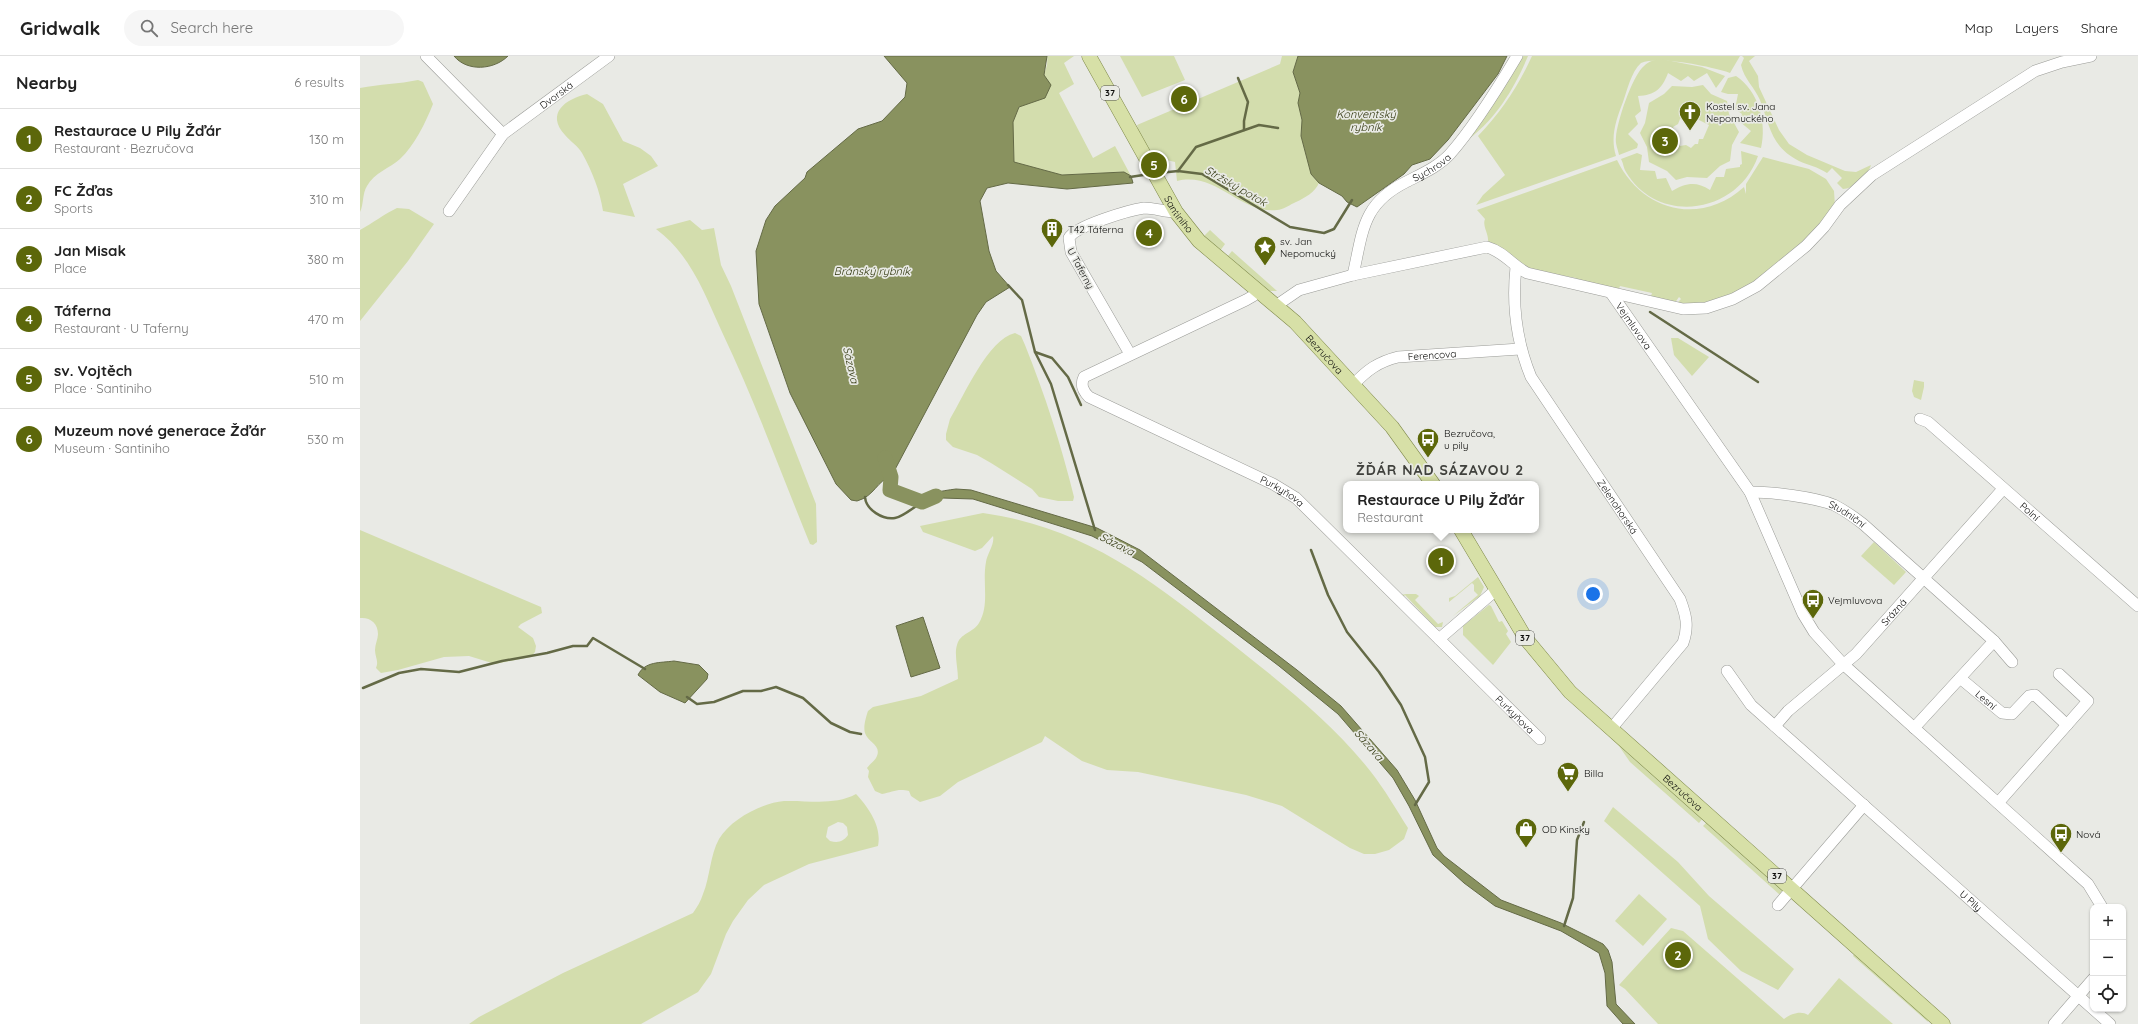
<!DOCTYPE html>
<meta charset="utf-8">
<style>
body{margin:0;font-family:Quicksand,sans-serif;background:#f6f6f6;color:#222}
.controls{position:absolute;right:12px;bottom:12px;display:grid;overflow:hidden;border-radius:8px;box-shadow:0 1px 3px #0004}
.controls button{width:36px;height:36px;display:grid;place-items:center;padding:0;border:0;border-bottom:1px solid #e0e0e0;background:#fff;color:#222;font:20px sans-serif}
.you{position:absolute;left:1233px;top:538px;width:14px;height:14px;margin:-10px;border:3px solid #fff;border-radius:50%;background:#1a73e8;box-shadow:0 0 0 6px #1a73e833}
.badge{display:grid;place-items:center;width:26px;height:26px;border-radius:50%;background:#5c670a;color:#fff;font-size:13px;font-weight:700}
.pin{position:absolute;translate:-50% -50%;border:2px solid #fff;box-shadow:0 1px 4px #0006}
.popup{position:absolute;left:983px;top:425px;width:196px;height:52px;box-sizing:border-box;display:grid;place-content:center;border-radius:8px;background:#fff;filter:drop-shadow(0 1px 3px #0005);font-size:13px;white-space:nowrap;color:#767676}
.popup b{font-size:15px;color:#222}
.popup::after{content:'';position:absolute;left:50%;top:100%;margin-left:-8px;border:8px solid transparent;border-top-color:#fff}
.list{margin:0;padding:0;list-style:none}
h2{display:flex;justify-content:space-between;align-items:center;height:52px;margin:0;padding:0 16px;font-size:17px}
h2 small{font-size:13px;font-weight:400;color:#767676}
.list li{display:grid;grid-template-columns:26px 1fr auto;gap:12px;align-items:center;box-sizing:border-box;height:60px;padding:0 16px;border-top:1px solid #e0e0e0}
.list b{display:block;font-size:15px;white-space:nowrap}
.list p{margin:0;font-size:13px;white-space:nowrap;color:#767676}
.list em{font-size:13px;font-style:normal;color:#767676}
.icon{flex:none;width:22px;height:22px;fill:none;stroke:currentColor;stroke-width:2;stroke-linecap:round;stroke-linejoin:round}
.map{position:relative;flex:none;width:1778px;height:968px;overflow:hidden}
header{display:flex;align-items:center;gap:24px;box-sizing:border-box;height:56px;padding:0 20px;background:#fff;border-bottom:1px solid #e0e0e0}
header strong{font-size:19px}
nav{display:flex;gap:22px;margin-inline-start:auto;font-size:14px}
.search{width:280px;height:36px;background:#f6f6f6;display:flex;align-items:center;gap:10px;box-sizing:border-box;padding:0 14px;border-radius:22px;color:#767676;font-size:15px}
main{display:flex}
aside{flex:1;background:#fff}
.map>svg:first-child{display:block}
.green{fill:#d3ddad;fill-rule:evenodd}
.water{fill:#89925f;stroke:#646a46}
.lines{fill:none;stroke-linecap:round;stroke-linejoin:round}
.stream{stroke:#646a46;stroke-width:2.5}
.river{stroke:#89925f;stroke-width:15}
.minor-casing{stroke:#9a9b97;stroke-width:12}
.major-casing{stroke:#7f894a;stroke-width:15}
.minor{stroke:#fff;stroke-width:11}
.major{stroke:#d7e0a7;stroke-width:14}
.labels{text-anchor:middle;stroke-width:3.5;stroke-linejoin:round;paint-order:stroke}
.shield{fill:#e9eae5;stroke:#4f4f4c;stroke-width:1}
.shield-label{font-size:9px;font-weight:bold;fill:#0d0d0b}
.street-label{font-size:10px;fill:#0d0d0b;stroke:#e9eae5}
.poi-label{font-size:10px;fill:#0d0d0b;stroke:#e9eae5;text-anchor:start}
.water-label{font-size:11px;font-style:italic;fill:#333911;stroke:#e9eae5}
.district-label{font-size:14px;font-weight:bold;letter-spacing:1px;fill:#40413d;stroke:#e9eae5}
</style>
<header>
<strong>Gridwalk</strong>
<div class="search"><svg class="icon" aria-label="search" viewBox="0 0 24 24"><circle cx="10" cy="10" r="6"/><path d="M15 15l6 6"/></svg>Search here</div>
<nav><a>Map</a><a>Layers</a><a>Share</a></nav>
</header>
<main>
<aside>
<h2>Nearby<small>6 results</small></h2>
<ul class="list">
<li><span class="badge">1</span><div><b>Restaurace U Pily Žďár</b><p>Restaurant · Bezručova</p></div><em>130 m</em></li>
<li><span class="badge">2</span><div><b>FC Žďas</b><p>Sports</p></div><em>310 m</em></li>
<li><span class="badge">3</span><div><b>Jan Misak</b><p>Place</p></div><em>380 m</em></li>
<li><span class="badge">4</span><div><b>Táferna</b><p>Restaurant · U Taferny</p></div><em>470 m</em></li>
<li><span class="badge">5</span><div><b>sv. Vojtěch</b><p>Place · Santiniho</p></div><em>510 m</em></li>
<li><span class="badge">6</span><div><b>Muzeum nové generace Žďár</b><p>Museum · Santiniho</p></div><em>530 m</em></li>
</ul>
</aside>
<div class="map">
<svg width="1778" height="968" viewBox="0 0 1778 968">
<rect width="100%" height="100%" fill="#e9eae5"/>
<g class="green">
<path d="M687,0H714L704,7L714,28L699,37L733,102L755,90L771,120L764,116L702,119L654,106C654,94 651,75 653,65C659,42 691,24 687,0Z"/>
<polygon points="760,0 814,0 825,24 782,41"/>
<path d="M922,0H938L933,16L940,37L938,47L942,64L941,80L951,118L959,127C955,136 945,142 936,146C931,148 923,154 917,154C880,158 856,115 817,125L815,106L790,100L780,82L777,69L920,8Z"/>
<path d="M1159,0H1168C1152,38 1131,70 1096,92Z"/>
<path d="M1172,0H1380L1370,17C1349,10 1299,0 1281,7C1271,16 1267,35 1263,46C1256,64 1250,81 1256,100L1116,149L1123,139L1145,119L1118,80C1141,56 1158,31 1172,0Z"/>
<path d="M1382,0H1395L1389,5L1398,20L1399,31L1419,74L1429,88L1447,99L1485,115L1496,116L1511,109C1508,119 1493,133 1483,133L1477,127L1482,122L1472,112L1467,117C1458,111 1448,109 1439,105C1411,91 1410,70 1400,44C1395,32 1384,23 1381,9L1384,2Z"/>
<path d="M1301,3L1342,11L1365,20L1356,32L1347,17L1334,25L1328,20L1321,25L1308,17C1302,33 1295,39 1278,40L1281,55L1275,60L1278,68L1268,78L1278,88L1277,92L1259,99C1258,93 1255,88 1256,81C1257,66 1272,20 1284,10C1289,5 1294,4 1301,3Z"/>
<path d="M1376,20C1399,35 1407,68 1401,92L1380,87L1391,75L1379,65L1382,58L1375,53L1378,38H1368L1361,36L1368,22Z"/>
<path d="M58,24L63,26L73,48C66,66 54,90 40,103C30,112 14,117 7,130C2,138 4,148 0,156V32C20,28 39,28 58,24Z"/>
<path d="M1343,29L1351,38L1367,45L1369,58L1379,76L1372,89L1370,105L1360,110L1347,122L1327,121L1316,124L1307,115L1289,106L1287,91L1280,77L1285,67L1289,47L1304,38L1312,30L1332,31ZM1329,61L1332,64L1337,63L1349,69L1343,83H1339L1338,88H1335L1331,92L1326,89L1320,90L1318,84L1315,82L1316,77L1313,71L1318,68L1320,63L1326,64Z"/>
<path d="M227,38L243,48L263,85L280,92L291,100L298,110L263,128L275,161L243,155C240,135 232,115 222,97C218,90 211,86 205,79C185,57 206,43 227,38Z"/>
<path d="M1381,95L1398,100C1378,158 1298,170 1266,116C1263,111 1264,109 1261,103L1277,97L1282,99L1280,114L1295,115L1297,123L1306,122L1312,135C1326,127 1336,125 1350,134L1356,121H1364L1366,113L1380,111V109L1382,108Z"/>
<path d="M1403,101L1449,113L1466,123L1474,135L1475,150L1454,178L1400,224L1367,242L1335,250L1317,247L1321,243L1319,241L1314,248L1290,243L1292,237L1260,230L1258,235L1218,226L1216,222L1172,214L1128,186C1129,178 1122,170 1125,163L1117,154L1257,104C1282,156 1341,170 1384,131L1386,138V128Z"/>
<path d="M37,152L49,153L74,168L48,205L0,265V174C13,167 24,158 37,152Z"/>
<path d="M330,164L342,174L354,172L361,209L371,230L456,448L457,486L453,489L450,488C421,417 395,345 362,276C344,237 331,199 296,173Z"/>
<polygon points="850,174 865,188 860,195 844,180"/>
<polygon points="872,195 917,235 909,235 867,201"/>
<path d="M655,277L661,280L665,289C685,339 701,388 714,441L713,445H698L679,441L672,433L631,407L617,399L593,391L586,384V378L590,363C604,340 628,283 655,277Z"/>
<polygon points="1311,282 1318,282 1349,301 1332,320 1314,299"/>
<polygon points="1554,324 1564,326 1564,331 1561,344 1554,341 1552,335"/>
<path d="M623,457C727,472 792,525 871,587C921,627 972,666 1011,716C1025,734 1036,753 1048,772L1044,783L1029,794L1015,798H1004L990,792L922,750L886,739L778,716L747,714L722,705L685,680L682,686L598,726L580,740L560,746L551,740L549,735C538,732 532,736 522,738L515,735L508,721L509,715L507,712C510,708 514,705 516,702C523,689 508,687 505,677C503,671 506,661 508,655L513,651L561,640L598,623C598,612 594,598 597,589C600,577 613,577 619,567C630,548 622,527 626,506C627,498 635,488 633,480L622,492L615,495L563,476L560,470Z"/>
<path d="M0,474L181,551L182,557L161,568L158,571L173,582L176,590L175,596L171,601L135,608L109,600L84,601L38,614L21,617L16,612C19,605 15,601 15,594C15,588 18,583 18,578C18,567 10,561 0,562Z"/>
<polygon points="1514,486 1546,516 1534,529 1501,500"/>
<polygon points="1118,521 1124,531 1120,540 1093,560 1118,539 1114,535 1114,529 1112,527 1089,546 1089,542 1095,540"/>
<polygon points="1046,538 1056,538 1059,540 1055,544 1078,568 1083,566 1082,571 1075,571 1045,539 1043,541 1041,539"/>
<polygon points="1129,549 1131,550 1139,566 1142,565 1148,575 1146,578 1151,586 1133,609 1103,579 1103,570"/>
<polygon points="1167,596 1179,608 1343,762 1339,767 1270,706 1259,690 1200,635"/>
<path d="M496,738C509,752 522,771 518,790L449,808L404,829L388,844L373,865L366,878L351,918L338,936L281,968H109L119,961L203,917L333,857C337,851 341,845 343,838C350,821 350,799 359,783C371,763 402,747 424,745C448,744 474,750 496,738ZM478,766L483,767L487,771L488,779C483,786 478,787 470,785L466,781L468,771Z"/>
<polygon points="1253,751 1318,806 1349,840 1434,913 1418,934 1381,915 1348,883 1340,850 1244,765"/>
<polygon points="1347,766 1422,833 1421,840 1343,770"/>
<polygon points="1279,838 1307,863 1283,890 1255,865"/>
<path d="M1311,872L1323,875L1424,963C1430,958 1441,954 1448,959L1479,922L1533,968H1298L1265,933L1259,929Z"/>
<polygon points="1494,898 1567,962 1568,966 1493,900"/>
</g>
<g class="water">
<path d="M94,0H148C134,14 107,16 94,0Z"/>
<path d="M524,0H687L684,19L691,29L685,42L659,51L653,66L654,106L702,119L764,116L771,120L773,127L707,133L648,127L627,132L620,145L629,195L636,215L650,231L626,246L617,259L531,421C517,424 515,440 497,445L491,444L476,428L430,337L399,248L396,195L406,164L415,150L445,122L447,116L498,73L522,65L545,41L547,27Z"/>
<polygon points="938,0 1147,0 1138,18 1088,84 1070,103 1052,109 1044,118 997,151 987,146 982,140 959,127 951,118 941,80 942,64 938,47 940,37 933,16"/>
<path d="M596,433L611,434L737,472L780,494L937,614L981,650L1037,714L1055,744L1077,792L1084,800L1141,844L1201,867L1243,888L1248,894L1252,906L1256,948L1275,968H1263L1247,950L1245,917L1239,897L1201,875L1135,850L1104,827L1073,799L1049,750L1033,722L978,658L919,610L782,506L732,480L613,443L582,442L564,450L554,447C566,437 581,435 596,433Z"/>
<polygon points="563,561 580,612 551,621 536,570"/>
<path d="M314,605L339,609L348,618L347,623L325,647L300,636L278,619C285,605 300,607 314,605Z"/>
</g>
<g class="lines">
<g class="stream">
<polyline points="878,22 888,46 884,65 884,74"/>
<polyline points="818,115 836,91 899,69 918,72"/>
<polyline points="799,117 818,115 842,118 930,171 964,177 974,173 992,144"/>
<polyline points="770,121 790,118"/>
<polyline points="648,229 662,244 675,296 691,328 735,474"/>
<polyline points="1290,256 1398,326"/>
<polyline points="675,296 692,302 708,321 721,349"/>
<path d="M505,441C506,454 523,464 535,462C542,461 553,452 559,448"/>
<polyline points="951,494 968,539 987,576 1019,616 1041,649 1065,701 1069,726 1055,749"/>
<polyline points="3,632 39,617 61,613 99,616 142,605 187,597 213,590 227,590 233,582 285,613"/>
<polyline points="327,641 337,648 354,646 383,635 401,635 416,631 443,642 471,667 490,676 501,678"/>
<polyline points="1204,870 1213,842 1217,784 1224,766"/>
</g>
<polyline class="river" points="525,402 531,421 530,434 562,446 576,440"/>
<g class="minor-casing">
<g id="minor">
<polyline points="66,0 143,78"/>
<path id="s1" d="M89,155L143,78L249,0"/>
<path id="s2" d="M1156,211C1152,248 1157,287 1171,321L1320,543C1326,559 1329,570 1323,587L1251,673"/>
<path id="s3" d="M993,219C1003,175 1002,148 1046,126C1061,118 1078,111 1090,98C1114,71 1138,32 1157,0"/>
<path id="s4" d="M897,234L893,240L886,244L724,321C720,329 723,335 729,341L913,428L936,442L1079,583L1136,534"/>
<path id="s5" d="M1251,237L1390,436L1443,558L1454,576L1483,608L1728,828L1742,851"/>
<path d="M917,249L939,234L993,219L1127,191C1144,196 1152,209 1167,217L1323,253L1346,252L1373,243L1397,230L1446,190L1464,171L1480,149L1512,119L1675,15L1702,6L1731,0"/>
<path d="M770,298L711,196L709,182C715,170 770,154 784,152C795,152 805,156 816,156"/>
<path id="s6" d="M993,329C1007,314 1018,306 1038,301L1160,293"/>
<path id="s7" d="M1560,363L1568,366L1778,550"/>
<path id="s8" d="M1390,436C1412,436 1454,441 1474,449C1484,454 1494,461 1503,468L1634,585L1652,606"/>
<path id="s9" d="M1079,583L1180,683"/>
<path id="s10" d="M1367,615L1391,649L1750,968"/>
<path id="s11" d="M1600,622L1642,657L1652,658L1669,640L1675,639L1707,669"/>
<path id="s12" d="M1415,670L1428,655L1496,598L1643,433"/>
<polyline points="1554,672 1634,585"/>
<polyline points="1638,747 1728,645 1699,618"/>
<polyline points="1418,849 1504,749"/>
<polyline points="1694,968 1733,923"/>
</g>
</g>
<g class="major-casing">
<g id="major">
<path id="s13" d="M729,0L816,156L839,185L935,266L1032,371L1073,428"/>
<path id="s14" d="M1101,474L1166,583L1210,636L1583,968"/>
</g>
</g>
<use href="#minor" class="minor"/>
<use href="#major" class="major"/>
</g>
<defs>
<g id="church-pin" transform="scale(1.15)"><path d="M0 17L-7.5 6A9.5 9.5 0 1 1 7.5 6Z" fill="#5c670a" stroke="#e9eae5"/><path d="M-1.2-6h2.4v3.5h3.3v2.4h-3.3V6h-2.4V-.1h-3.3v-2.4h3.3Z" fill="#fff"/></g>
<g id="building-pin" transform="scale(1.15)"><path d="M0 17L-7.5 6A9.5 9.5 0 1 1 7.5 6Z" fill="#5c670a" stroke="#e9eae5"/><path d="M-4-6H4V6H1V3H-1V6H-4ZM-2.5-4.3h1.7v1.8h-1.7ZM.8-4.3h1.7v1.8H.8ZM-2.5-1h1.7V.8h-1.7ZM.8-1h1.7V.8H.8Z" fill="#fff"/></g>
<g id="sight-pin" transform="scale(1.15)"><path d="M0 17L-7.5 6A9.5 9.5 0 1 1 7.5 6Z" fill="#5c670a" stroke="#e9eae5"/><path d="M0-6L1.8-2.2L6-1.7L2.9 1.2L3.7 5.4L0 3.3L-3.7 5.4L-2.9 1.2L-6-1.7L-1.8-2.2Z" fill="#fff"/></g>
<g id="bus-pin" transform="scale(1.15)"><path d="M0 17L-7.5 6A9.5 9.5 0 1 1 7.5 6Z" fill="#5c670a" stroke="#e9eae5"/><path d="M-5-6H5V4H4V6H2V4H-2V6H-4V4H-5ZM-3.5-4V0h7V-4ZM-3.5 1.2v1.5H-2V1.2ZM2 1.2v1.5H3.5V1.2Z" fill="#fff"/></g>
<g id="supermarket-pin" transform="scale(1.15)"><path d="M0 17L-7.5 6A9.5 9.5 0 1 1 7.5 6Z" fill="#5c670a" stroke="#e9eae5"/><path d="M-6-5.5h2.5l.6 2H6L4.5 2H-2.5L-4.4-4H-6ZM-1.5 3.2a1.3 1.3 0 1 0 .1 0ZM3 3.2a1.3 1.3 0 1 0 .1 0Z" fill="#fff"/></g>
<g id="shop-pin" transform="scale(1.15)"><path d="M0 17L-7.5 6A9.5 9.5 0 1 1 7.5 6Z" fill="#5c670a" stroke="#e9eae5"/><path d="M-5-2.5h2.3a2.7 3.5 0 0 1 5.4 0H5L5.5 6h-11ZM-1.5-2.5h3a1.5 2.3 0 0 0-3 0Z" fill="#fff"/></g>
</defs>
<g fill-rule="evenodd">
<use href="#church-pin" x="1330" y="56"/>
<use href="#building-pin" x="692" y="173"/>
<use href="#sight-pin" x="905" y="191"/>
<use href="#bus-pin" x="1068" y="383"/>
<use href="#bus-pin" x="1453" y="544"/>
<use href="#supermarket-pin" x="1208" y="717"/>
<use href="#shop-pin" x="1166" y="773"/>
<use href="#bus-pin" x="1701" y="778"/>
</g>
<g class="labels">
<g class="shield">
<rect x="741" y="30" width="18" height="14" rx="3"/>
<rect x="1156" y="575" width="18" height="14" rx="3"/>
<rect x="1408" y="813" width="18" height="14" rx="3"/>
</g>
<g class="shield-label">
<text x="750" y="40">37</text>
<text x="1165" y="585">37</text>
<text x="1417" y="823">37</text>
</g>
<g class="street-label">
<text dy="4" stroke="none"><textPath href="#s1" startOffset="160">Dvorská</textPath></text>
<text dy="4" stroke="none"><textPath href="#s3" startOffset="142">Sychrova</textPath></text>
<text dy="4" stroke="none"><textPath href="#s13" startOffset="182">Santiniho</textPath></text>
<text transform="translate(721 212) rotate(62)" y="4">U Taferny</text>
<text dy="4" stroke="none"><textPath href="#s5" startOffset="40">Vejmluvova</textPath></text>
<text dy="4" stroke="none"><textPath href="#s13" startOffset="385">Bezručova</textPath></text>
<text dy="4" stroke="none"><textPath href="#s6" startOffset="88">Ferencova</textPath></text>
<text dy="4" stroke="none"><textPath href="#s4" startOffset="432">Purkyňova</textPath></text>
<text dy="4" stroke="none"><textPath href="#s2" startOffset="268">Zelenohorská</textPath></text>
<text dy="4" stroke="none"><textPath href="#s7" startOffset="144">Polní</textPath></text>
<text dy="4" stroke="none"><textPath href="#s8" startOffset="101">Studniční</textPath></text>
<text dy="4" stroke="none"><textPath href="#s12" startOffset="165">Srázná</textPath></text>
<text dy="4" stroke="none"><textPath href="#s11" startOffset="34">Lesní</textPath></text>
<text dy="4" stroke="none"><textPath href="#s9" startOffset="107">Purkyňova</textPath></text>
<text dy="4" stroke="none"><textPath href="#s14" startOffset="347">Bezručova</textPath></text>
<text dy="4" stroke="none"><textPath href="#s10" startOffset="336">U Pily</textPath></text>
</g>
<g class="poi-label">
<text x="1346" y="54">Kostel sv. Jana<tspan x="1346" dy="12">Nepomuckého</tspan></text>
<text x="708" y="177">T42 Táferna</text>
<text x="920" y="189">sv. Jan<tspan x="920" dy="12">Nepomucký</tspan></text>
<text x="1084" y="381">Bezručova,<tspan x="1084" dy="12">u pily</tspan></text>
<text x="1468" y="548">Vejmluvova</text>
<text x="1224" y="721">Billa</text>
<text x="1182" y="777">OD Kinsky</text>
<text x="1716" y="782">Nová</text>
</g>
<g class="water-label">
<text x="1006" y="62">Konventský<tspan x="1006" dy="13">rybník</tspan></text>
<text transform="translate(876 130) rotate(30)" y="4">Stržský potok</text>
<text x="512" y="219">Bránský rybník</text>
<text transform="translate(491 309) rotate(77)" y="4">Sázava</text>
<text transform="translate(757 488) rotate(27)" y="4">Sázava</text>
<text transform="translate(1009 689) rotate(49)" y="4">Sázava</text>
</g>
<g class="district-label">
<text x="1080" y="419">ŽĎÁR NAD SÁZAVOU 2</text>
</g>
</g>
</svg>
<div class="controls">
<button>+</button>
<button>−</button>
<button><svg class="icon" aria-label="locate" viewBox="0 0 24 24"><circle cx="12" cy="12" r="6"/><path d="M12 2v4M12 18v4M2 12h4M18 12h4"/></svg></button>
</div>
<div class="you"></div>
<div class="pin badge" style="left:1081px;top:505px">1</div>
<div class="popup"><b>Restaurace U Pily Žďár</b>Restaurant</div>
<div class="pin badge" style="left:1318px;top:899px">2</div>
<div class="pin badge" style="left:1305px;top:85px">3</div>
<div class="pin badge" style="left:789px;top:177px">4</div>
<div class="pin badge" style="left:794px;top:109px">5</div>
<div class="pin badge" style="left:824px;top:43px">6</div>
</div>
</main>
